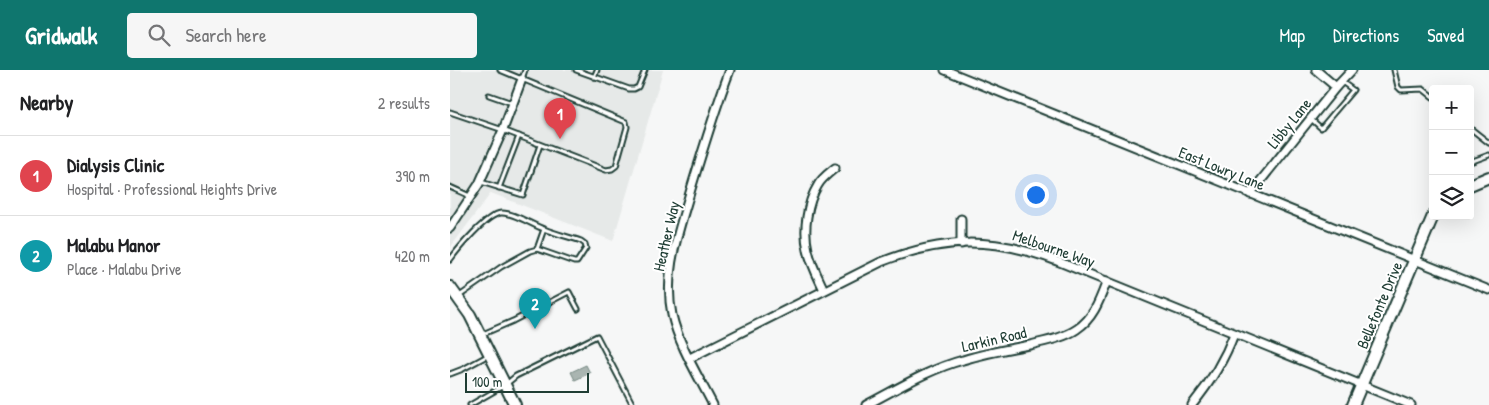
<!DOCTYPE html>
<meta charset="utf-8">
<style>
body{margin:0;font-family:"Patrick Hand",sans-serif;background:#f6f6f6;color:#202124}
.controls{position:absolute;right:15px;top:15px;display:grid;overflow:hidden;border-radius:5px;box-shadow:0 5px 20px #0002}
.controls button{width:45px;height:45px;display:grid;place-items:center;padding:0;border:0;border-bottom:1px solid #e0e0e0;background:#fff;color:#202124;font:25px sans-serif}
.scale{position:absolute;left:15px;bottom:12px;width:124px;box-sizing:border-box;padding-left:5px;border:2px solid #1f3d34;border-top:0;font-size:14px;line-height:18px;white-space:nowrap;color:#1f3d34;-webkit-text-stroke:4px #fff;paint-order:stroke}
.you{position:absolute;left:585px;top:124px;width:18px;height:18px;margin:-12px;border:4px solid #fff;border-radius:50%;background:#1a73e8;box-shadow:0 0 0 8px #1a73e833}
.badge{display:grid;place-items:center;width:32px;height:32px;border-radius:50%;background:#0f766e;color:#fff;font-size:16px;font-weight:700}
.pin{position:absolute;translate:-50% -41px;filter:drop-shadow(0 1px 2px #0008)}
.pin::after{content:'';position:absolute;top:26px;width:18px;height:15px;background:inherit;clip-path:polygon(0 0,100% 0,50% 100%)}
.list{margin:0;padding:0;list-style:none}
h2{display:flex;justify-content:space-between;align-items:center;height:65px;margin:0;padding:0 20px;font-size:21px}
h2 small{font-size:16px;font-weight:400;color:#757577}
.list li{display:grid;grid-template-columns:32px 1fr auto;gap:15px;align-items:center;box-sizing:border-box;height:80px;padding:0 20px;border-top:1px solid #e0e0e0}
.list b{display:block;font-size:19px;white-space:nowrap}
.list p{margin:0;font-size:16px;white-space:nowrap;color:#757577}
.list em{font-size:16px;font-style:normal;color:#757577}
.icon{flex:none;width:28px;height:28px;fill:none;stroke:currentColor;stroke-width:2;stroke-linecap:round;stroke-linejoin:round}
.map{position:relative;flex:none;width:1039px;height:335px;overflow:hidden}
header{display:flex;align-items:center;gap:30px;box-sizing:border-box;height:70px;padding:0 25px;background:#0f766e;color:#fff}
header strong{font-size:24px}
nav{display:flex;gap:28px;margin-inline-start:auto;font-size:18px}
.search{width:350px;height:45px;background:#f6f6f6;display:flex;align-items:center;gap:12px;box-sizing:border-box;padding:0 18px;border-radius:5px;color:#757577;font-size:19px}
main{display:flex}
aside{flex:1;background:#fff}
.map>svg:first-child{display:block}
.built{fill:#e6e9e8}
.water{fill:#aab5b1;stroke:#72857f}
.lines{fill:none;stroke-linecap:round;stroke-linejoin:round}
.lane-casing{stroke:#1f3d34;stroke-width:7}
.street-casing{stroke:#1f3d34;stroke-width:11}
.secondary-casing{stroke:#1f3d34;stroke-width:14}
.lane{stroke:#fff;stroke-width:3}
.street{stroke:#fff;stroke-width:7}
.secondary{stroke:#fff;stroke-width:10}
.labels{text-anchor:middle;stroke-width:4;stroke-linejoin:round;paint-order:stroke}
.street-label{font-size:16px;fill:#1f3d34;stroke:#fff}
</style>
<header>
<strong>Gridwalk</strong>
<div class="search"><svg class="icon" aria-label="search" viewBox="0 0 24 24"><circle cx="10" cy="10" r="6"/><path d="M15 15l6 6"/></svg>Search here</div>
<nav><a>Map</a><a>Directions</a><a>Saved</a></nav>
</header>
<main>
<aside>
<h2>Nearby<small>2 results</small></h2>
<ul class="list">
<li><span class="badge" style="background:#e0444e">1</span><div><b>Dialysis Clinic</b><p>Hospital · Professional Heights Drive</p></div><em>390 m</em></li>
<li><span class="badge" style="background:#0f9aa8">2</span><div><b>Malabu Manor</b><p>Place · Malabu Drive</p></div><em>420 m</em></li>
</ul>
</aside>
<div class="map">
<svg width="1039" height="335" viewBox="0 0 1039 335">
<rect width="100%" height="100%" fill="#f6f7f7"/>
<filter id="ink" filterUnits="userSpaceOnUse"><feTurbulence type="fractalNoise" baseFrequency=".02" numOctaves="2"/><feDisplacementMap in="SourceGraphic" scale="10" xChannelSelector="R" yChannelSelector="G"/><feConvolveMatrix kernelMatrix="1 2 1 2 8 2 1 2 1" color-interpolation-filters="sRGB"/></filter>
<g filter="url(#ink)">
<polygon class="built" points="0,0 213,0 163,171 41,123 0,178"/>
<polygon class="water" points="136,295 140,303 125,310 121,302"/>
<g class="lines">
<g class="lane-casing">
<g id="lane">
<polyline points="126,0 179,19 184,19 188,17 195,0"/>
<polyline points="944,0 948,17 951,20 973,19 983,27"/>
<polyline points="144,7 147,0"/>
<polyline points="72,9 75,0"/>
<polyline points="39,25 62,33"/>
<polyline points="0,42 53,60 156,100 162,99 166,96 177,57 176,52 50,0"/>
<polyline points="861,49 871,58 903,20 892,12"/>
<polyline points="1020,58 1039,73"/>
<polyline points="1020,92 1039,85"/>
<polyline points="31,112 73,125 90,75"/>
<polyline points="0,117 20,126"/>
<polyline points="49,118 69,66"/>
<path d="M0,190C8,179 37,144 51,143C63,142 82,155 94,159C106,164 119,167 131,171L135,174L136,178L127,192H124L87,179L94,159"/>
<polyline points="8,227 51,197 80,181 87,179"/>
<polyline points="33,264 63,251 119,222 128,239"/>
<polyline points="0,304 13,299 37,286"/>
<polyline points="20,335 55,315 66,306 147,266 183,335"/>
</g>
</g>
<g class="street-casing">
<g id="street">
<polyline points="495,0 1039,220"/>
<polyline points="866,0 886,17"/>
<polyline points="800,124 886,17 902,0"/>
<polyline points="511,149 511,174"/>
<polyline points="0,158 29,114 53,60 72,9"/>
<path d="M374,220C368,207 361,194 358,180C353,160 357,133 368,115C372,108 379,103 385,98"/>
<path d="M240,288L431,192C494,167 544,167 607,191L961,335"/>
<path d="M263,335C249,307 229,276 222,245C213,201 229,162 241,119C253,79 265,39 280,0"/>
<path d="M416,335C447,319 479,299 513,290C535,283 558,279 580,275C596,271 614,268 627,259C644,248 650,229 657,211"/>
<path d="M742,335C760,313 774,291 784,264"/>
</g>
</g>
<g class="secondary-casing">
<g id="secondary">
<polyline points="1020,115 1039,107"/>
<polyline points="0,217 20,245 65,335"/>
<polyline points="903,335 983,146"/>
</g>
</g>
<use href="#lane" class="lane"/>
<use href="#street" class="street"/>
<use href="#secondary" class="secondary"/>
</g>
</g>
<g class="labels">
<g class="street-label">
<text transform="translate(839 53) rotate(-51)" y="6">Libby Lane</text>
<text transform="translate(772 98) rotate(22)" y="6">East Lowry Lane</text>
<text transform="translate(216 166) rotate(-77)" y="6">Heather Way</text>
<text transform="translate(604 178) rotate(19)" y="6">Melbourne Way</text>
<text transform="translate(929 235) rotate(-67)" y="6">Bellefonte Drive</text>
<text transform="translate(544 269) rotate(-13)" y="6">Larkin Road</text>
</g>
</g>
</svg>
<div class="controls">
<button>+</button>
<button>−</button>
<button><svg class="icon" aria-label="layers" viewBox="0 0 24 24"><path d="M12 4l9 5-9 5-9-5zM3 14l9 5 9-5"/></svg></button>
</div>
<div class="scale">100 m</div>
<div class="you"></div>
<div class="pin badge" style="left:110px;top:69px;background:#e0444e">1</div>
<div class="pin badge" style="left:85px;top:259px;background:#0f9aa8">2</div>
</div>
</main>
